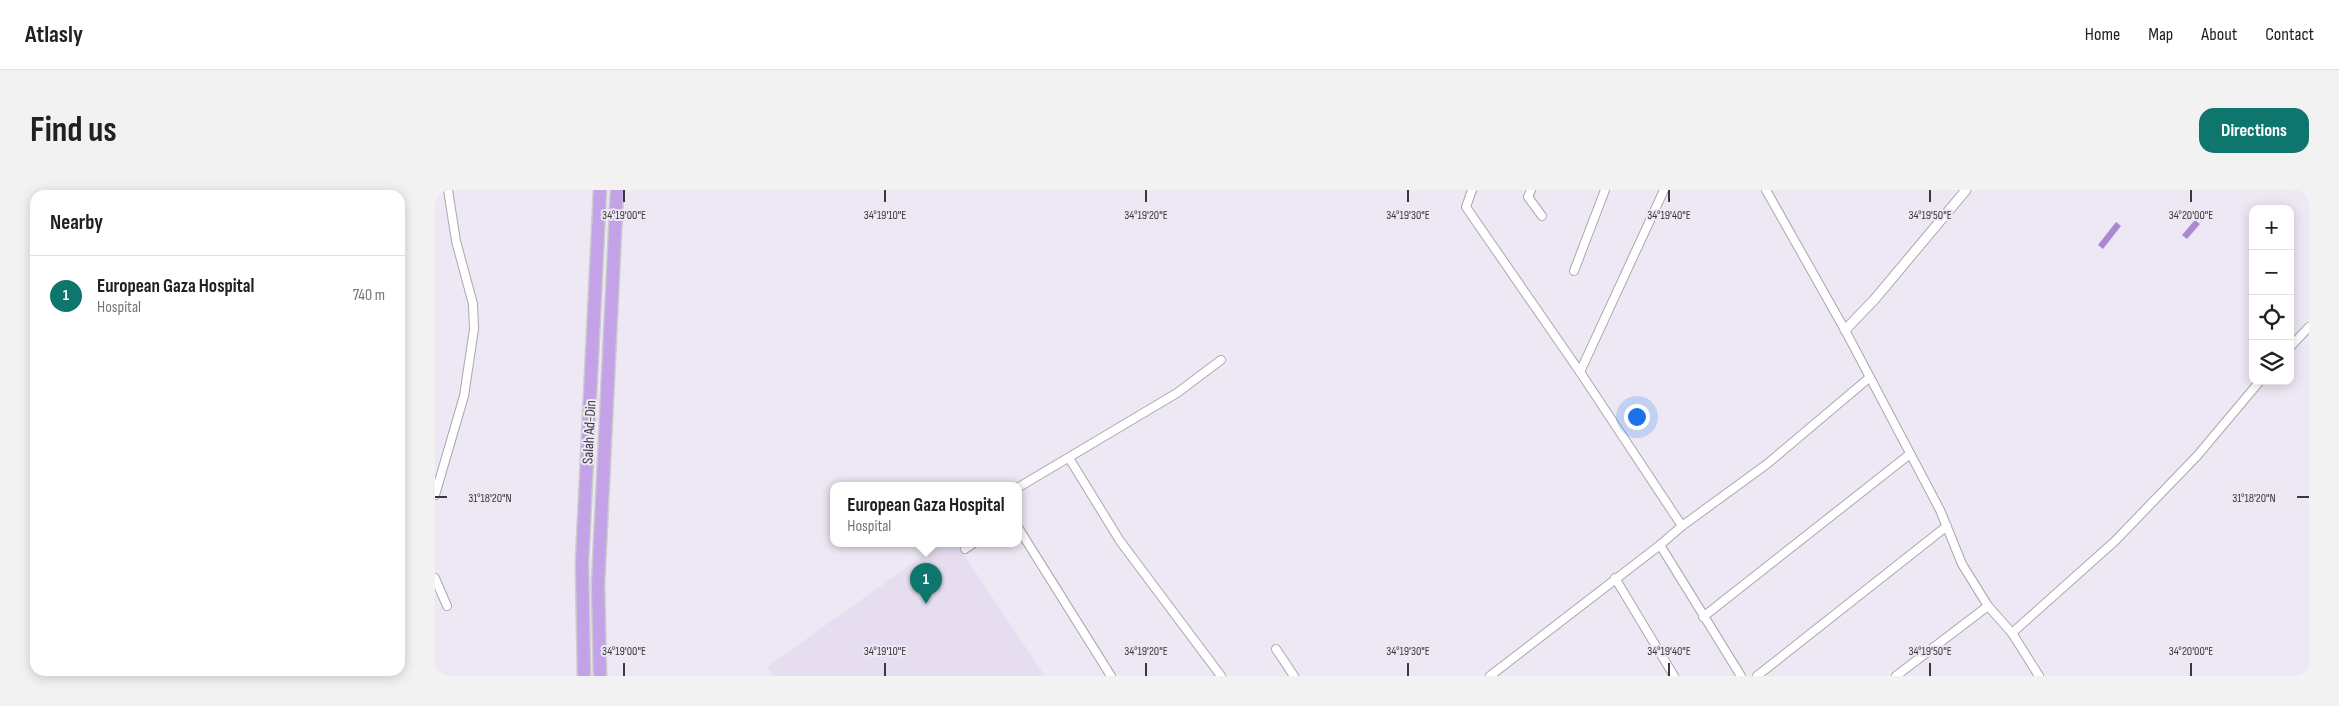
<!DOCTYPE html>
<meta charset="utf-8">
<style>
body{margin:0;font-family:"Sofia Sans Condensed",sans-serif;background:#f2f2f2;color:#202124}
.controls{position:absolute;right:15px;top:15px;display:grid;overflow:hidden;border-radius:10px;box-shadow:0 2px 12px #0003}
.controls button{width:45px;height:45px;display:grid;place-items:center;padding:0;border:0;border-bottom:1px solid #e0e0e0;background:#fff;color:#202124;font:25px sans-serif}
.you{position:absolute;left:1201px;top:226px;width:18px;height:18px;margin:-12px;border:4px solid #fff;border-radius:50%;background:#1a73e8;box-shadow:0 0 0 8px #1a73e833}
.badge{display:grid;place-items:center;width:32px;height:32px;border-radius:50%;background:#0f766e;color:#fff;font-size:16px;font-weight:700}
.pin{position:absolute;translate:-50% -41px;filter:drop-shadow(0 1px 2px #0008)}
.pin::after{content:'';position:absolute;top:26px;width:18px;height:15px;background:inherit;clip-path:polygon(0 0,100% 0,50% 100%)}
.popup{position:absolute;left:395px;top:292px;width:192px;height:65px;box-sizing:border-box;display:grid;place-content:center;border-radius:10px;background:#fff;filter:drop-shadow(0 1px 4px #0005);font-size:16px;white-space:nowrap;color:#757577}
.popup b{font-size:19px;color:#202124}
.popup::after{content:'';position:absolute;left:50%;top:100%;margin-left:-10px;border:10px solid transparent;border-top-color:#fff}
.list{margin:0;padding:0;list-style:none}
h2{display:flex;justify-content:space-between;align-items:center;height:65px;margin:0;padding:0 20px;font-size:21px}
h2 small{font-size:16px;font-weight:400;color:#757577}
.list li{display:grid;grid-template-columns:32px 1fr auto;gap:15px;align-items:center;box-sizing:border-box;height:80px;padding:0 20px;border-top:1px solid #e0e0e0}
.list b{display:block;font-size:19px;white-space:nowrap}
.list p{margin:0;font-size:16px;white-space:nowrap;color:#757577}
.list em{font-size:16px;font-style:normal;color:#757577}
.icon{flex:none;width:28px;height:28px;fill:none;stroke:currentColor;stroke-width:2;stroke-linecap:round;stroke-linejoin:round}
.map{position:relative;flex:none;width:1874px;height:486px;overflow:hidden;border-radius:15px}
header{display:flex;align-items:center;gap:30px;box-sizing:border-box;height:70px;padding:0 25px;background:#fff;border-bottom:1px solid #e0e0e0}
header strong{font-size:24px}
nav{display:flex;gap:28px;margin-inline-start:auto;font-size:18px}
.intro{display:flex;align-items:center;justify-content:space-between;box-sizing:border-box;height:120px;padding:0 30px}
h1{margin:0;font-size:35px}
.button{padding:12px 22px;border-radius:15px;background:#0f766e;color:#fff;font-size:18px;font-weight:700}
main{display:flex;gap:30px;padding:0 30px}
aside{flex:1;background:#fff;border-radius:15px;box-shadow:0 2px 12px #0003}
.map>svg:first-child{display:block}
.built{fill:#e6ddf0}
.water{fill:#ac88d2}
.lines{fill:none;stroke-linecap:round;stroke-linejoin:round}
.minor-casing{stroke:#aba6b2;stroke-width:10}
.tertiary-casing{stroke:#aba6b2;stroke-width:11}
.trunk-casing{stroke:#cccbcd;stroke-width:15}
.minor{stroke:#fff;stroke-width:8}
.tertiary{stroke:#fff;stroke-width:9}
.trunk{stroke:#c4a2e7;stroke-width:12}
.ticks{fill:none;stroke:#3a383d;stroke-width:2}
.labels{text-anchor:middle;stroke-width:4;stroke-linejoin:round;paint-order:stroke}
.street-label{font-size:15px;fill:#3a383d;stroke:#ede8f4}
.ticks-label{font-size:12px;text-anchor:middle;fill:#3a383d;stroke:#ede8f4;stroke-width:4;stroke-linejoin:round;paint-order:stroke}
</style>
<header>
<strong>Atlasly</strong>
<nav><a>Home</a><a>Map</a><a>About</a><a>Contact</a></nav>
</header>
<div class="intro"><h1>Find us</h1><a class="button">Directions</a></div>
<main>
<aside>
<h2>Nearby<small></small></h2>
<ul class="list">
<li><span class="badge">1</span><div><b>European Gaza Hospital</b><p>Hospital</p></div><em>740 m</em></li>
</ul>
</aside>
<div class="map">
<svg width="1874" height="486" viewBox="0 0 1874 486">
<rect width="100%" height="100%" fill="#ede8f4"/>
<polygon class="built" points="506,353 521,353 610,486 338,486 332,477"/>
<g class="water">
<polygon points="1760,30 1765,34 1752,49 1747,45"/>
<polygon points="1681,32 1686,36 1668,59 1663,55"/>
</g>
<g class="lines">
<g class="minor-casing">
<g id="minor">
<polyline points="1037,0 1031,17 1145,182 1247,336"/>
<polyline points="1096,0 1093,7 1107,26"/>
<polyline points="1331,0 1410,140 1505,320 1527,374 1553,416 1577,443 1604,486"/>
<polyline points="1139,81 1170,0"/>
<polyline points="1855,157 1874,137"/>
<polyline points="1145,182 1229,0"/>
<polyline points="634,268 685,351 786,486"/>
<polyline points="584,297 742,203 786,170"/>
<polyline points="0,305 29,206 39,139 38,114 21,51 13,0"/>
<polyline points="584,339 676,486"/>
<polyline points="1225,355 1306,486"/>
<polyline points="530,359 539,353"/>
<polyline points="0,388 12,416"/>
<polyline points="1180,388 1239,486"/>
<polyline points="1268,427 1475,264"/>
<polyline points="1577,443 1680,351 1762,266 1825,191"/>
<polyline points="841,459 859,486"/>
<polyline points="1055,486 1225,355 1247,336 1332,274 1434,188"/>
<polyline points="1322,486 1512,336"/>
<polyline points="1461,486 1553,416"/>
</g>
</g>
<g class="tertiary-casing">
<polyline id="tertiary" points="1410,140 1439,110 1531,0"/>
</g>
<g class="trunk-casing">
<g id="trunk">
<polyline points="149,486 147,372 165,0"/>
<polyline points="165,486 163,395 182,0"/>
</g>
</g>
<use href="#minor" class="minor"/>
<use href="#tertiary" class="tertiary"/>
<use href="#trunk" class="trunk"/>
</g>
<path class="ticks" d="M189,0V12M450,0V12M711,0V12M973,0V12M1234,0V12M1495,0V12M1756,0V12M0,307H12M1862,307H1874M189,473V486M450,473V486M711,473V486M973,473V486M1234,473V486M1495,473V486M1756,473V486"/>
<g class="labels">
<g class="street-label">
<text transform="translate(154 242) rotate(-87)" y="5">Salah Ad-Din</text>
</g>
</g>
<g class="ticks-label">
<text x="189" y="29">34°19'00"E</text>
<text x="450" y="29">34°19'10"E</text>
<text x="711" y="29">34°19'20"E</text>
<text x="973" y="29">34°19'30"E</text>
<text x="1234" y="29">34°19'40"E</text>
<text x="1495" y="29">34°19'50"E</text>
<text x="1756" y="29">34°20'00"E</text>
<text x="55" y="312">31°18'20"N</text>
<text x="1819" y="312">31°18'20"N</text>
<text x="189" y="465">34°19'00"E</text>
<text x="450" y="465">34°19'10"E</text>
<text x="711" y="465">34°19'20"E</text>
<text x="973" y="465">34°19'30"E</text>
<text x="1234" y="465">34°19'40"E</text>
<text x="1495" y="465">34°19'50"E</text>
<text x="1756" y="465">34°20'00"E</text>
</g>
</svg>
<div class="controls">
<button>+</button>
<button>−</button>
<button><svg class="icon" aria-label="locate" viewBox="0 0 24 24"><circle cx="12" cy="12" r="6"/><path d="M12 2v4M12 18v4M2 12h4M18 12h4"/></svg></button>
<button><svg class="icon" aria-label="layers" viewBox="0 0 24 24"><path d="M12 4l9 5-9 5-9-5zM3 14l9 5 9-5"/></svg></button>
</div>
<div class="you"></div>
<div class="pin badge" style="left:491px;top:414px">1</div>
<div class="popup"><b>European Gaza Hospital</b>Hospital</div>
</div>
</main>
